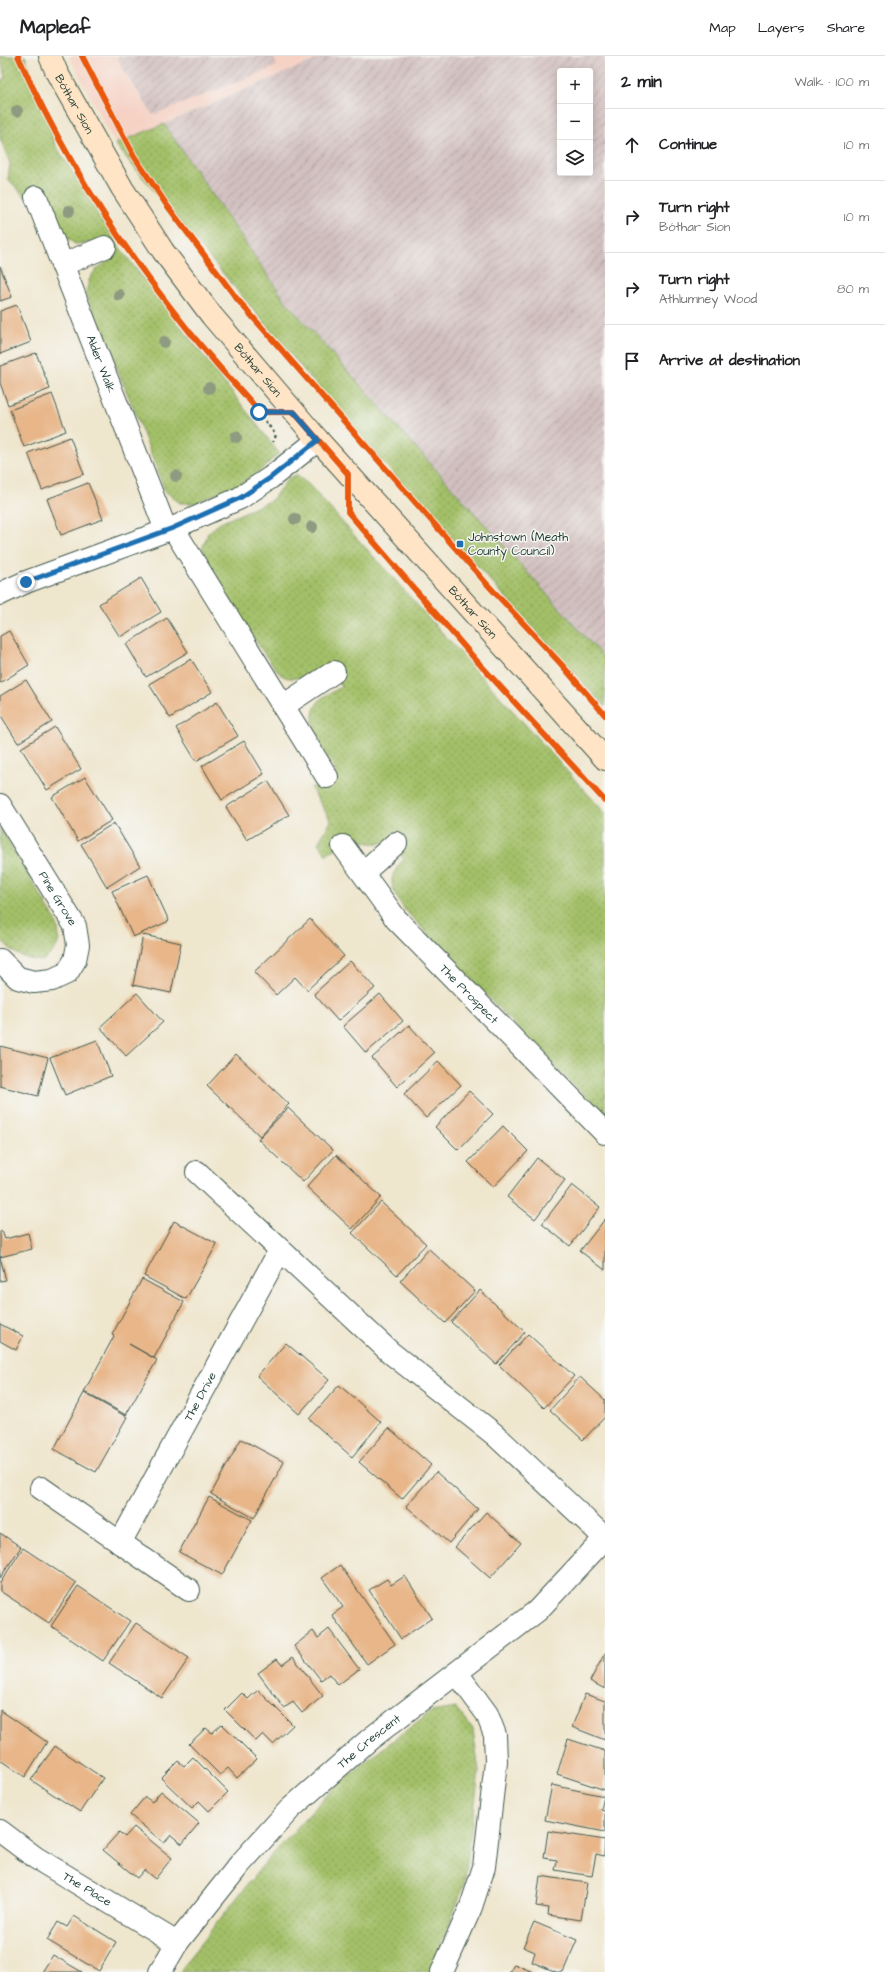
<!DOCTYPE html>
<meta charset="utf-8">
<style>
body{margin:0;font-family:"Architects Daughter",sans-serif;background:#f2f2f2;color:#202124}
.controls{position:absolute;right:12px;top:12px;display:grid;overflow:hidden;border-radius:4px;box-shadow:0 2px 10px #0003}
.controls button{width:36px;height:36px;display:grid;place-items:center;padding:0;border:0;border-bottom:1px solid #e0e0e0;background:#fff;color:#202124;font:20px sans-serif}
.stop{position:absolute;width:12px;height:12px;margin:-9px;border:3px solid #1f6fb2;border-radius:50%;background:#fff}
.stop.end{background:#1f6fb2;border-color:#fff;box-shadow:0 1px 4px #0008}
.list{margin:0;padding:0;list-style:none}
h2{display:flex;justify-content:space-between;align-items:center;height:52px;margin:0;padding:0 16px;font-size:17px}
h2 small{font-size:13px;font-weight:400;color:#757577}
.list li{display:grid;grid-template-columns:26px 1fr auto;gap:12px;align-items:center;box-sizing:border-box;height:72px;padding:0 16px;border-top:1px solid #e0e0e0}
.list b{display:block;font-size:15px;white-space:nowrap}
.list p{margin:0;font-size:13px;white-space:nowrap;color:#757577}
.list em{font-size:13px;font-style:normal;color:#757577}
.icon{flex:none;width:22px;height:22px;fill:none;stroke:currentColor;stroke-width:2;stroke-linecap:round;stroke-linejoin:round}
.map{position:relative;flex:none;width:605px;height:1916px;overflow:hidden}
header{display:flex;align-items:center;gap:24px;box-sizing:border-box;height:56px;padding:0 20px;background:#fff;border-bottom:1px solid #e0e0e0}
header strong{font-size:19px}
nav{display:flex;gap:22px;margin-inline-start:auto;font-size:14px}
main{display:flex}
aside{flex:1;background:#fff}
.map>svg:first-child{display:block}
.built{fill:#f6d2c5}
.industrial{fill:url(#industrial-furrows);fill-rule:evenodd}
.grass{fill:url(#grass-dots);stroke:#617e4e}
.building{fill:#e8b689}
.lines{fill:none;stroke-linecap:round;stroke-linejoin:round}
.street-casing{stroke:#3e564b;stroke-width:24}
.secondary-casing{stroke:#3e564b;stroke-width:24}
.path{stroke:#3e564b;stroke-width:2.5;stroke-dasharray:3 3;stroke-linecap:butt}
.street{stroke:#fff;stroke-width:22}
.secondary{stroke:#ffe4c6;stroke-width:22}
.cycleway-casing{stroke:#f6f6f2;stroke-width:8}
.cycleway{stroke:#e8590c;stroke-width:6}
.tree{fill:#8f9b80}
.route{stroke:#1f6fb2;stroke-width:5}
.poi-dot{fill:#1f6fb2;stroke:#f6f6f2;stroke-width:1.5}
.labels{text-anchor:middle;stroke-width:3;stroke-linejoin:round;paint-order:stroke}
.street-label{font-size:12px;fill:#1f3d34;stroke:#f6f6f2}
.poi-label{font-size:12px;fill:#1f3d34;stroke:#f6f6f2;text-anchor:start}
</style>
<header>
<strong>Mapleaf</strong>
<nav><a>Map</a><a>Layers</a><a>Share</a></nav>
</header>
<main>
<div class="map">
<svg width="605" height="1916" viewBox="0 0 605 1916">
<defs>
<pattern id="industrial-furrows" width="10" height="10" patternUnits="userSpaceOnUse"><rect width="10" height="10" fill="#d1bfbf"/><path d="M-1 1l2-2M0 10L10 0M9 11l2-2" fill="none" stroke="#a99c9c"/></pattern>
<pattern id="grass-dots" width="8" height="8" patternUnits="userSpaceOnUse"><rect width="8" height="8" fill="#a3c067"/><path d="M2 2h.1M6 6h.1" fill="none" stroke="#849d56" stroke-width="1.8" stroke-linecap="round"/></pattern>
</defs>
<rect width="100%" height="100%" fill="#f6f6f2"/>
<filter id="ink" filterUnits="userSpaceOnUse"><feTurbulence type="fractalNoise" baseFrequency=".025" numOctaves="2"/><feDisplacementMap in="SourceGraphic" scale="8" xChannelSelector="R" yChannelSelector="G"/><feConvolveMatrix kernelMatrix="1 2 1 2 8 2 1 2 1" color-interpolation-filters="sRGB"/></filter>
<filter id="wash" filterUnits="userSpaceOnUse"><feTurbulence type="fractalNoise" baseFrequency=".012" numOctaves="4" result="noise"/><feDisplacementMap in="SourceGraphic" scale="16" xChannelSelector="R" yChannelSelector="G"/><feGaussianBlur stdDeviation="0.9" result="paint"/><feColorMatrix in="noise" values="0 0 0 0 0 0 0 0 0 0 0 0 0 0 0 0 0 1.4 0 .05"/><feComposite in="paint" operator="in"/></filter>
<g filter="url(#wash)">
<rect width="100%" height="100%" fill="#efe6ce"/>
<polygon class="built" points="69,0 324,0 115,88"/>
<g class="industrial">
<polygon points="117,0 273,0 277,10 153,59 121,10"/>
<path d="M324,0H605V603L286,246L164,68ZM560,15H590V117H560Z"/>
</g>
<g class="grass">
<path d="M0,0H25L55,88L120,192L279,397L261,414L240,428L196,447H180L165,435L133,351L86,238C89,219 92,217 107,205L96,185L88,187L75,188L65,180L45,135L27,143L8,123L10,107L0,82V25L5,22Z"/>
<polygon points="164,68 286,246 605,603 605,651 351,371 115,88"/>
<path d="M296,419L308,428L605,757V1059L547,1003L405,854C391,833 385,823 404,803L389,786C374,788 364,788 351,781L327,799L318,787L331,765L311,732L336,716C325,695 299,663 322,642C327,638 335,635 341,631L328,610C315,615 300,626 285,621C271,617 210,511 202,493L208,477L220,467L272,444L288,422Z"/>
<path d="M0,772L56,865C62,886 59,892 42,905C22,903 14,898 0,883Z"/>
<polygon points="456,1652 473,1673 479,1716 464,1829 431,1916 180,1916 188,1903 263,1809 337,1728 430,1656"/>
</g>
<g id="blocks">
<g class="building">
<polygon points="0,210 12,241 0,245"/>
<polygon points="17,249 31,286 0,298 0,255"/>
<polygon points="36,297 50,333 8,349 0,327 0,310"/>
<polygon points="52,338 66,375 24,391 10,354"/>
<polygon points="70,381 84,418 42,434 28,397"/>
<polygon points="88,427 103,463 61,479 47,443"/>
<polygon points="141,522 161,556 120,581 99,548"/>
<polygon points="167,562 188,596 146,621 126,588"/>
<polygon points="9,575 29,609 0,627 0,580"/>
<polygon points="191,603 212,636 170,662 149,628"/>
<polygon points="26,624 52,666 18,687 0,658 0,640"/>
<polygon points="217,646 238,680 196,705 176,672"/>
<polygon points="55,671 81,713 47,734 21,692"/>
<polygon points="244,685 264,718 222,744 202,710"/>
<polygon points="85,721 112,764 78,785 52,741"/>
<polygon points="268,725 289,759 247,784 226,751"/>
<polygon points="114,767 140,810 107,831 81,788"/>
<polygon points="148,819 169,865 133,881 112,835"/>
<polygon points="310,863 344,900 307,934 295,921 276,939 254,916"/>
<polygon points="143,879 181,887 171,937 133,929"/>
<polygon points="350,905 375,932 338,965 314,938"/>
<polygon points="137,937 163,966 126,1000 100,971"/>
<polygon points="380,938 403,965 366,997 343,970"/>
<polygon points="409,969 434,997 397,1031 372,1002"/>
<polygon points="97,984 111,1020 65,1039 50,1002"/>
<polygon points="0,990 48,1002 38,1040 0,1030"/>
<polygon points="236,998 289,1048 260,1080 207,1030"/>
<polygon points="438,1005 461,1029 426,1062 404,1038"/>
<polygon points="469,1035 493,1058 458,1094 435,1071"/>
<polygon points="288,1052 333,1094 303,1126 258,1083"/>
<polygon points="503,1070 528,1095 493,1131 468,1106"/>
<polygon points="336,1099 381,1141 352,1173 307,1131"/>
<polygon points="537,1102 565,1124 535,1163 507,1141"/>
<polygon points="572,1129 600,1151 570,1190 542,1168"/>
<polygon points="381,1146 426,1188 397,1219 352,1177"/>
<polygon points="605,1163 605,1214 580,1195"/>
<polygon points="174,1165 217,1188 186,1243 144,1220"/>
<polygon points="2,1175 5,1183 28,1177 32,1193 0,1201 0,1176"/>
<polygon points="429,1193 475,1235 445,1267 400,1225"/>
<polygon points="0,1201 6,1224 0,1225"/>
<polygon points="142,1223 184,1246 154,1302 129,1288 157,1304 126,1359 84,1336 114,1280 112,1279"/>
<polygon points="480,1234 525,1276 496,1308 451,1266"/>
<polygon points="0,1268 23,1280 16,1294 0,1285"/>
<polygon points="528,1278 574,1320 544,1352 499,1309"/>
<polygon points="286,1287 329,1324 299,1358 257,1320"/>
<polygon points="580,1321 605,1344 605,1361 583,1384 550,1354"/>
<polygon points="339,1329 381,1366 352,1401 309,1363"/>
<polygon points="84,1337 127,1361 96,1416 54,1393"/>
<polygon points="389,1372 431,1409 402,1443 359,1406"/>
<polygon points="241,1383 284,1406 254,1462 211,1438"/>
<polygon points="436,1416 478,1453 449,1487 406,1450"/>
<polygon points="209,1441 252,1464 222,1519 179,1496"/>
<polygon points="486,1456 521,1487 490,1522 455,1491"/>
<polygon points="0,1477 21,1491 0,1522"/>
<polygon points="23,1492 76,1527 49,1567 0,1535 0,1527"/>
<polygon points="340,1509 395,1588 367,1608 332,1559 343,1551 322,1522"/>
<polygon points="405,1520 432,1562 401,1583 369,1534 387,1523 391,1529"/>
<polygon points="78,1530 130,1565 103,1605 51,1570"/>
<polygon points="136,1567 189,1602 162,1642 109,1607"/>
<polygon points="329,1573 359,1613 338,1629 329,1618 321,1624 294,1590 313,1575 318,1582"/>
<polygon points="605,1597 605,1633 590,1625"/>
<polygon points="293,1601 323,1640 302,1657 293,1646 284,1652 258,1617 277,1603 282,1609"/>
<polygon points="258,1634 293,1669 273,1688 263,1678 256,1685 225,1654 242,1637 248,1643"/>
<polygon points="585,1638 605,1645 605,1684 572,1671"/>
<polygon points="0,1654 47,1686 25,1721 0,1704"/>
<polygon points="222,1668 257,1703 237,1722 228,1712 220,1719 189,1688 206,1672 212,1677"/>
<polygon points="568,1683 605,1695 605,1734 557,1718"/>
<polygon points="55,1690 103,1722 80,1756 31,1724"/>
<polygon points="193,1701 228,1736 209,1755 199,1745 192,1752 161,1722 178,1705 184,1710"/>
<polygon points="552,1729 604,1740 601,1754 605,1755 605,1776 545,1764"/>
<polygon points="161,1735 199,1767 182,1788 171,1779 164,1787 130,1759 145,1741 152,1746"/>
<polygon points="134,1771 172,1802 155,1823 144,1814 137,1822 103,1794 119,1776 125,1781"/>
<polygon points="548,1775 605,1784 604,1800 596,1798 592,1820 555,1814 557,1804 544,1802"/>
<polygon points="540,1820 587,1827 581,1864 548,1859 549,1852 536,1850"/>
<polygon points="74,1860 116,1886 99,1915 47,1884 58,1866 67,1871"/>
<polygon points="534,1866 577,1884 563,1916 556,1916 532,1906 535,1896 523,1891"/>
<polygon points="53,1899 82,1916 42,1916"/>
<polygon points="514,1908 533,1916 510,1916"/>
</g>
</g>
</g>
<g filter="url(#ink)">
<use href="#blocks" fill-opacity="0" stroke="#3e564b" stroke-width="1"/>
<g class="lines">
<g class="street-casing">
<g id="street">
<path id="s1" d="M36,141L166,474"/>
<polyline points="62,209 105,191"/>
<polyline points="173,472 327,721"/>
<polyline points="0,538 26,526 173,472 240,442 270,422 318,384"/>
<polyline points="283,650 334,616"/>
<path id="s2" d="M0,749L75,870L78,889L75,904L67,917L52,924L34,926L18,922L0,904"/>
<path id="s3" d="M343,790L396,863L605,1077"/>
<polyline points="363,817 396,787"/>
<polyline points="197,1116 391,1297 494,1378 605,1482"/>
<polyline points="41,1432 189,1534"/>
<path id="s4" d="M120,1487L280,1194"/>
<path id="s5" d="M0,1775L36,1802L177,1887"/>
<path id="s6" d="M160,1916L177,1887L240,1808L290,1753L370,1683L537,1555L605,1482"/>
<polyline points="442,1916 471,1851 484,1811 496,1706 495,1679 487,1658 457,1617"/>
</g>
</g>
<g class="secondary-casing">
<g id="secondary">
<path id="s7" d="M50,0L57,17L122,132L163,195L212,260L318,384L605,703"/>
</g>
</g>
<polyline class="path" points="265,365 276,379 273,386"/>
<use href="#street" class="street"/>
<use href="#secondary" class="secondary"/>
<g class="cycleway-casing">
<g id="cycleway">
<path d="M18,0C54,80 99,157 152,227C172,254 193,281 215,306C229,323 246,338 259,356H294L348,418V456L475,603L605,745"/>
<polyline points="82,0 134,100 166,148 237,243 486,527 561,608 605,659"/>
</g>
</g>
<use href="#cycleway" class="cycleway"/>
</g>
<g class="tree">
<circle cx="17" cy="55" r="6"/>
<circle cx="69" cy="155" r="6"/>
<circle cx="119" cy="239" r="6"/>
<circle cx="164" cy="286" r="6"/>
<circle cx="209" cy="332" r="6"/>
<circle cx="236" cy="381" r="6"/>
<circle cx="176" cy="420" r="6"/>
<circle cx="295" cy="463" r="6"/>
<circle cx="312" cy="471" r="6"/>
</g>
</g>
<g class="lines" filter="url(#ink)">
<polyline class="route" points="26,526 173,472 240,442 270,422 318,384 294,356 259,356"/>
</g>
<rect class="poi-dot" x="456" y="484" width="8" height="8" rx="2"/>
<g class="labels">
<g class="street-label">
<text dy="4" stroke="none"><textPath href="#s7" startOffset="54">Bóthar Sion</textPath></text>
<text dy="4" stroke="none"><textPath href="#s1" startOffset="179">Alder Walk</textPath></text>
<text dy="4" stroke="none"><textPath href="#s7" startOffset="378">Bóthar Sion</textPath></text>
<text dy="4" stroke="none"><textPath href="#s7" startOffset="702">Bóthar Sion</textPath></text>
<text dy="4" stroke="none"><textPath href="#s2" startOffset="110">Pine Grove</textPath></text>
<text dy="4" stroke="none"><textPath href="#s3" startOffset="195">The Prospect</textPath></text>
<text dy="4" stroke="none"><textPath href="#s4" startOffset="167">The Drive</textPath></text>
<text dy="4" stroke="none"><textPath href="#s6" startOffset="313">The Crescent</textPath></text>
<text dy="4" stroke="none"><textPath href="#s5" startOffset="105">The Place</textPath></text>
</g>
<g class="poi-label">
<text x="468" y="485">Johnstown (Meath<tspan x="468" dy="14">County Council)</tspan></text>
</g>
</g>
</svg>
<div class="controls">
<button>+</button>
<button>−</button>
<button><svg class="icon" aria-label="layers" viewBox="0 0 24 24"><path d="M12 4l9 5-9 5-9-5zM3 14l9 5 9-5"/></svg></button>
</div>
<div class="stop" style="left:259px;top:356px"></div>
<div class="stop end" style="left:26px;top:526px"></div>
</div>
<aside>
<h2>2 min<small>Walk · 100 m</small></h2>
<ul class="list">
<li><svg class="icon" aria-label="ahead" viewBox="0 0 24 24"><path d="M12 20V5M6 11l6-6 6 6"/></svg><div><b>Continue</b></div><em>10 m</em></li>
<li><svg class="icon" aria-label="right" viewBox="0 0 24 24"><path d="M7 20v-9h11M14 6l5 5-5 5"/></svg><div><b>Turn right</b><p>Bóthar Sion</p></div><em>10 m</em></li>
<li><svg class="icon" aria-label="right" viewBox="0 0 24 24"><path d="M7 20v-9h11M14 6l5 5-5 5"/></svg><div><b>Turn right</b><p>Athlumney Wood</p></div><em>80 m</em></li>
<li><svg class="icon" aria-label="arrive" viewBox="0 0 24 24"><path d="M6 21V4h12l-3 4 3 4H6"/></svg><div><b>Arrive at destination</b></div></li>
</ul>
</aside>
</main>
